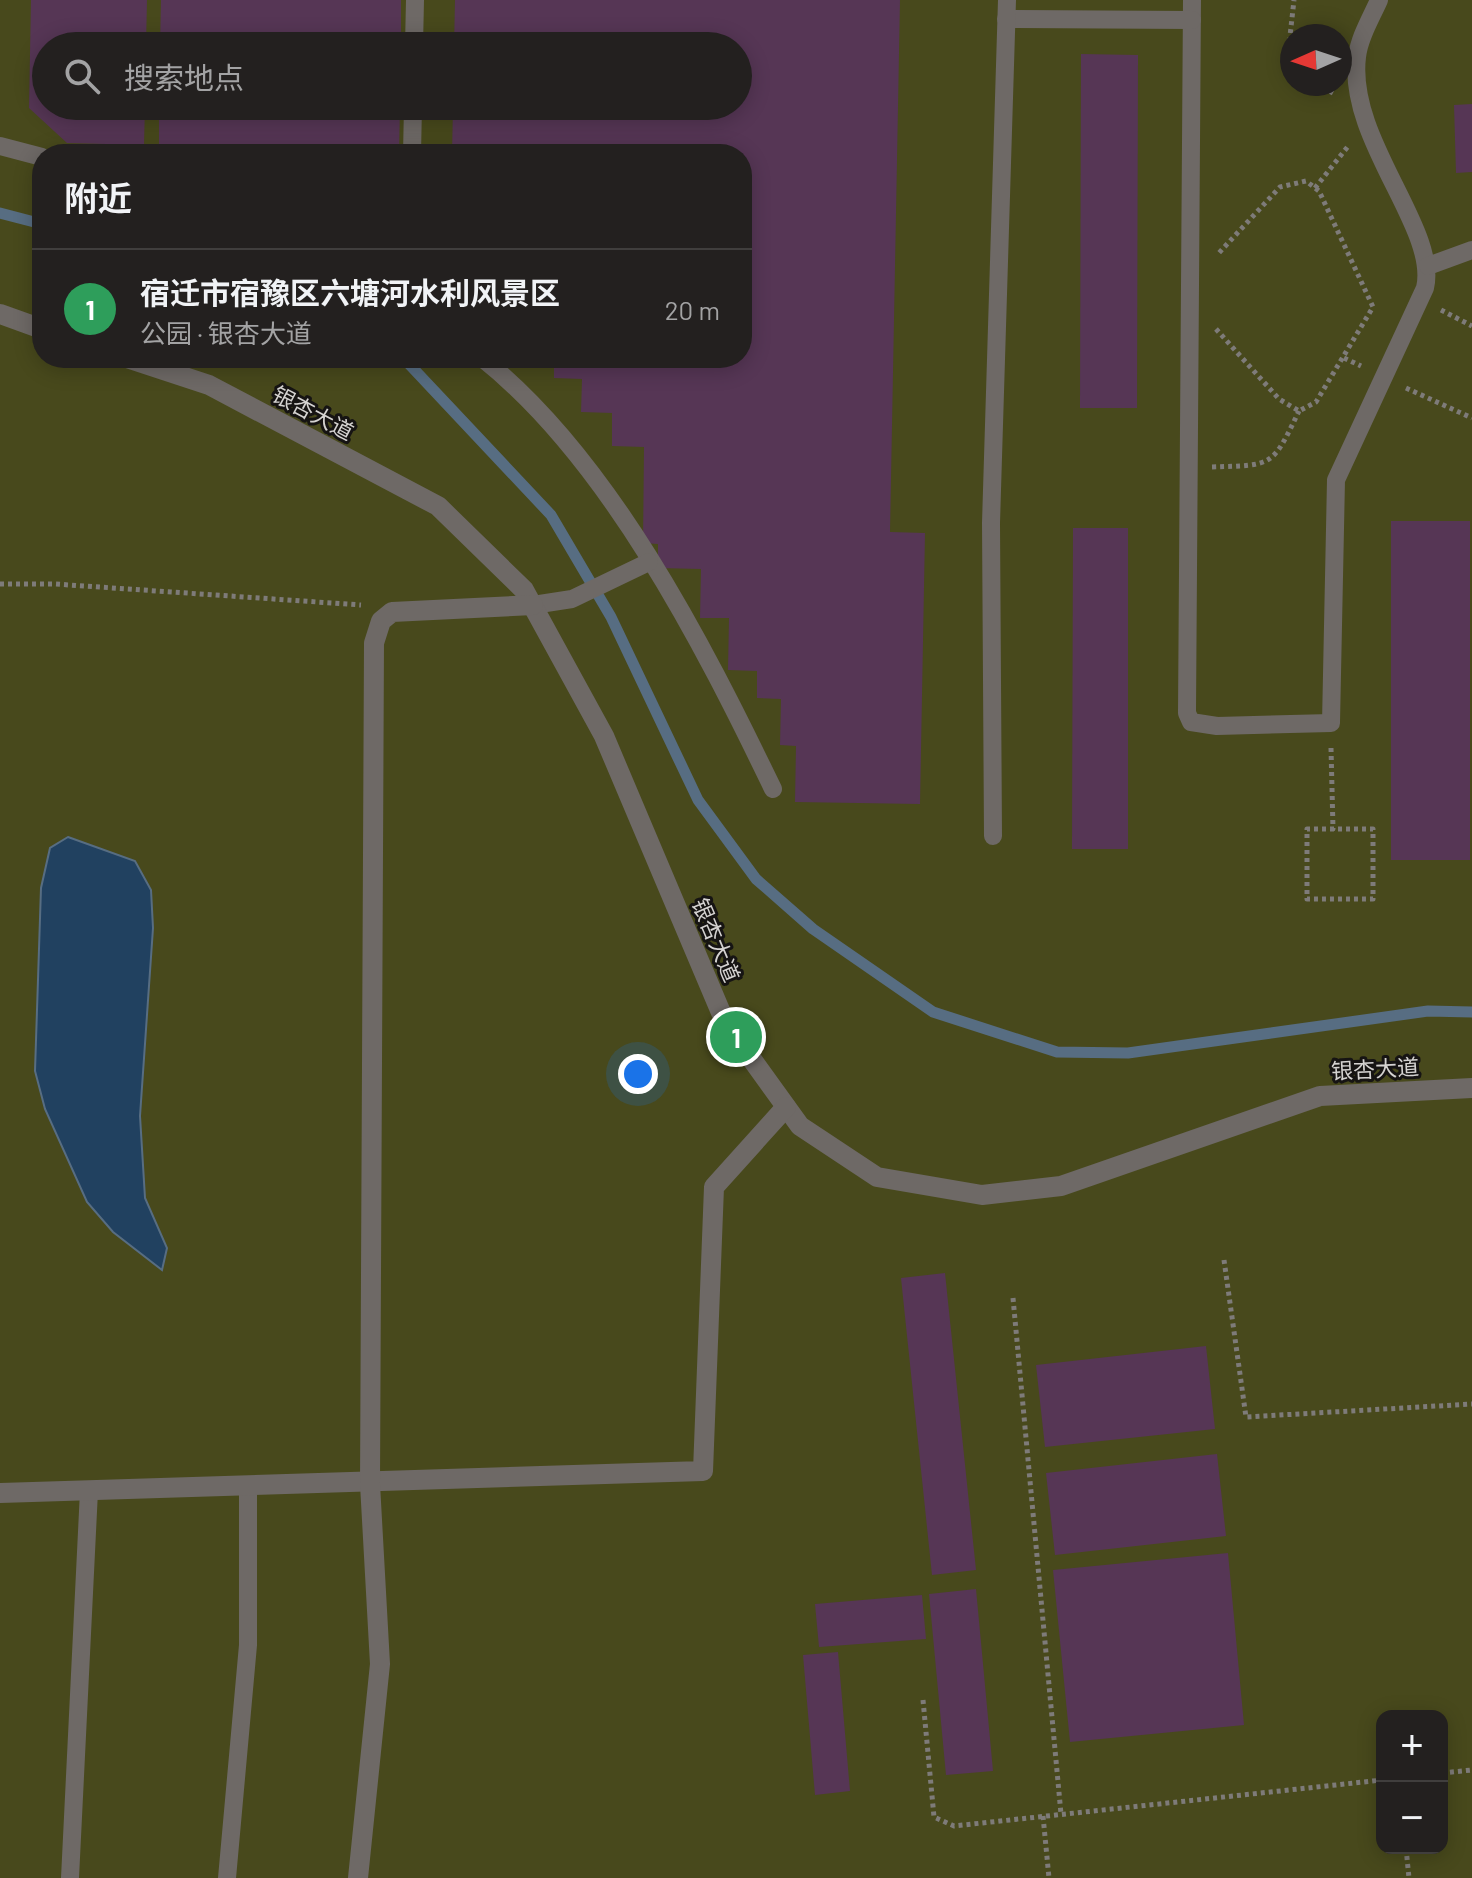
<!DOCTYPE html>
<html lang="zh">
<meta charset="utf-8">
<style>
body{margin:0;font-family:Barlow,"Noto Sans SC",sans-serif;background:#2b2828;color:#f1f3f6}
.controls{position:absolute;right:24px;bottom:24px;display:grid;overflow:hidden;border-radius:16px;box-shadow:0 4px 20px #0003}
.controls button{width:72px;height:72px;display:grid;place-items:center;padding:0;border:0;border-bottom:2px solid #403e3d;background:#23201f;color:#f1f3f6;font:40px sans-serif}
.compass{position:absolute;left:1280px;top:24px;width:72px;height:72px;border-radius:50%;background:#23201f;box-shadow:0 4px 20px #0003;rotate:267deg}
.you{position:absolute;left:638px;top:1074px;width:28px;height:28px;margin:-20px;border:6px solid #fff;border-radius:50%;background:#1a73e8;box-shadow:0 0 0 12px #1a73e833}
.badge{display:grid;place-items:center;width:52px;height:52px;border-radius:50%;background:#db2777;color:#fff;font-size:26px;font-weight:700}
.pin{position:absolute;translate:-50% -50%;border:4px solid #fff;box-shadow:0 2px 8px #0006}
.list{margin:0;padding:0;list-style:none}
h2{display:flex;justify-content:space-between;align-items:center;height:104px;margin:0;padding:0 32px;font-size:34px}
h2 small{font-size:26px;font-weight:400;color:#a3a3a4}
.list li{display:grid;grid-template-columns:52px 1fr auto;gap:24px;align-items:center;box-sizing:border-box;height:120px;padding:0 32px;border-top:2px solid #403e3d}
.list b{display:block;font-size:30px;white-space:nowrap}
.list p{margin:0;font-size:26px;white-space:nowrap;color:#a3a3a4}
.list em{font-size:26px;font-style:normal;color:#a3a3a4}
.icon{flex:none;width:44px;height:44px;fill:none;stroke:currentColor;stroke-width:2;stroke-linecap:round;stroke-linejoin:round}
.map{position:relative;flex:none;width:1472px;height:1878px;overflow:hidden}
.search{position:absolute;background:#23201f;box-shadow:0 4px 20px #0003;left:32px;top:32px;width:720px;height:88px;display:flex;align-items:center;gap:20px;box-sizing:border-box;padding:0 28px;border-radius:44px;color:#a3a3a4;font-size:30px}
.panel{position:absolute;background:#23201f;box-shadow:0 4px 20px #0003;left:32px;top:144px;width:720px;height:224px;border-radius:32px}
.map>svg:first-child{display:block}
.green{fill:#48491c;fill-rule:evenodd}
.water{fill:#214160;stroke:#576d82;stroke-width:2}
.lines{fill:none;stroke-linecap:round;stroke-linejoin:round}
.stream{stroke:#576d82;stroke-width:11}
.building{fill:#563655}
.path{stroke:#7e7b79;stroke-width:5;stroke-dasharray:4 4;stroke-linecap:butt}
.service{stroke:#6e6966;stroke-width:18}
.minor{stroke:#6e6966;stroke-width:20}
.labels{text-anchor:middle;stroke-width:6;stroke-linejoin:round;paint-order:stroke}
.street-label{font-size:22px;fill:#d5d3d1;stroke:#161413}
</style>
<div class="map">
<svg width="1472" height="1878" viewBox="0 0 1472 1878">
<rect width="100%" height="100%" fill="#2f2b29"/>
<path class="green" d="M0,0H1472V1878H0ZM1292,36H1340V84H1292ZM46,46H738V106H46ZM42,154H742V358H42ZM1382,1716H1442V1848H1382Z"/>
<polygon class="water" points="68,837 135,861 151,890 153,928 140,1116 145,1198 167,1248 162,1270 113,1232 87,1202 45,1109 35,1071 41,888 50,848"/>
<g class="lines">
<g class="stream">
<polyline points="0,213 42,224"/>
<polyline points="398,358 409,364 551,515 611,617 698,800 756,879 813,929 933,1012 1057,1052 1128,1053 1428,1011 1472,1012"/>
</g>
</g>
<g class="building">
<polygon points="31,0 147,0 146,46 46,46 46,106 145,106 144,145 67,143 29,108"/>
<polygon points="161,0 401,0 401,46 160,46"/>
<polygon points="455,0 900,0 890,532 925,533 920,804 795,802 796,746 780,745 781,699 757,698 757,671 728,670 729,618 700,618 701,569 658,568 658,544 643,543 644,447 612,446 612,413 581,412 582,379 554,378 554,358 742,358 742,154 452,154 453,106 738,106 738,46 454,46"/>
<polygon points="1081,54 1138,55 1137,408 1080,408"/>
<polygon points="1472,104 1472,172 1456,173 1454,105"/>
<polygon points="159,106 400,106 399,154 159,154"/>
<rect x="1391" y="521" width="79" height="339"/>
<polygon points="1073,528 1128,528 1128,849 1072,849"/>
<polygon points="945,1273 976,1570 932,1575 901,1278"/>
<polygon points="1206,1346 1215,1429 1045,1447 1036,1365"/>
<polygon points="1217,1454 1226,1536 1055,1555 1046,1473"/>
<polygon points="1228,1553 1244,1725 1070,1742 1053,1570"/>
<polygon points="976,1589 993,1771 946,1775 929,1594"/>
<polygon points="922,1595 926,1639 819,1647 815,1604"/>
<polygon points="838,1652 850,1791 815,1795 803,1655"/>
</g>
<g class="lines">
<g class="path">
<polyline points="1292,65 1290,36 1294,0"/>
<polyline points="1316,84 1333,93"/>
<polyline points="1315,188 1349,145"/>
<polyline points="1441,310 1472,326"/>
<polyline points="1216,329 1279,399 1299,411 1316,402 1373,307 1319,191 1306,181 1280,187 1217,255"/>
<polyline points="1344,358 1361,366"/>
<polyline points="1406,388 1472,418"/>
<path d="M1212,467C1274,465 1272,467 1299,411"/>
<polyline points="0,584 55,584 361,605"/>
<polyline points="1331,748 1333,829 1307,829 1307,899 1373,899 1373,829 1333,829"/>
<polyline points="1224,1260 1246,1417 1472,1404"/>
<polyline points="1013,1298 1061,1814"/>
<polyline points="923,1700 934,1817 954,1826 1382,1780"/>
<polyline points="1442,1773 1472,1770"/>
<polyline points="1043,1816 1049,1878"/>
<polyline points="1406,1848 1409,1878"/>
</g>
<g class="service">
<path d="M1192,0L1187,713L1191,722L1217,726L1331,723L1336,480L1425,288C1439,229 1347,140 1357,57C1359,38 1371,18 1379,0"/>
<polyline points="1006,19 1192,20"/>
<polyline points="414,46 415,0"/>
<polyline points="0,146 42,157"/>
<polyline points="412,154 413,106"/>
<polyline points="1428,266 1472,250"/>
<path d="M482,358C609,459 703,644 773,789"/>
<polyline points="533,605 572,599 649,562"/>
<polyline points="993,836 991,523 1007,0"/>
<polyline points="70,1878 89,1491"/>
<polyline points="227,1878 248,1645 248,1487"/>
</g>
<g class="minor">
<polyline points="0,314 42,329"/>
<polyline points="127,358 209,385 438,506 524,590 604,736 725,1022 800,1126 877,1177 982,1195 1061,1186 1320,1096 1472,1088"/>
<polyline points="0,1493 703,1471 714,1187 786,1107"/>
<polyline points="358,1878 380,1664 370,1484 374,643 381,621 392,612 533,605"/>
</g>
</g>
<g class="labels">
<g class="street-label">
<text transform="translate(313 413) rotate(28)" y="8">银杏大道</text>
<text transform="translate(716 940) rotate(67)" y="8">银杏大道</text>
<text transform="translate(1375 1069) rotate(-3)" y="8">银杏大道</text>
</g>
</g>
</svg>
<div class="controls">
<button>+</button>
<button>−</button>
</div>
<svg class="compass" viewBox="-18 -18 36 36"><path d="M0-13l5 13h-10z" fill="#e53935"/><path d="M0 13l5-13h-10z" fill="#a3a3a4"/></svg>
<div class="you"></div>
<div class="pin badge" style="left:736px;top:1037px;background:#2e9e5b">1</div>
<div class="search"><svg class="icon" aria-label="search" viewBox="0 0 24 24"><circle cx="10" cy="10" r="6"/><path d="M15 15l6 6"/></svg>搜索地点</div>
<section class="panel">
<h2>附近<small></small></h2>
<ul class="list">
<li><span class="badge" style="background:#2e9e5b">1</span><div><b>宿迁市宿豫区六塘河水利风景区</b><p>公园 · 银杏大道</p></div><em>20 m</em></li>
</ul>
</section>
</div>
